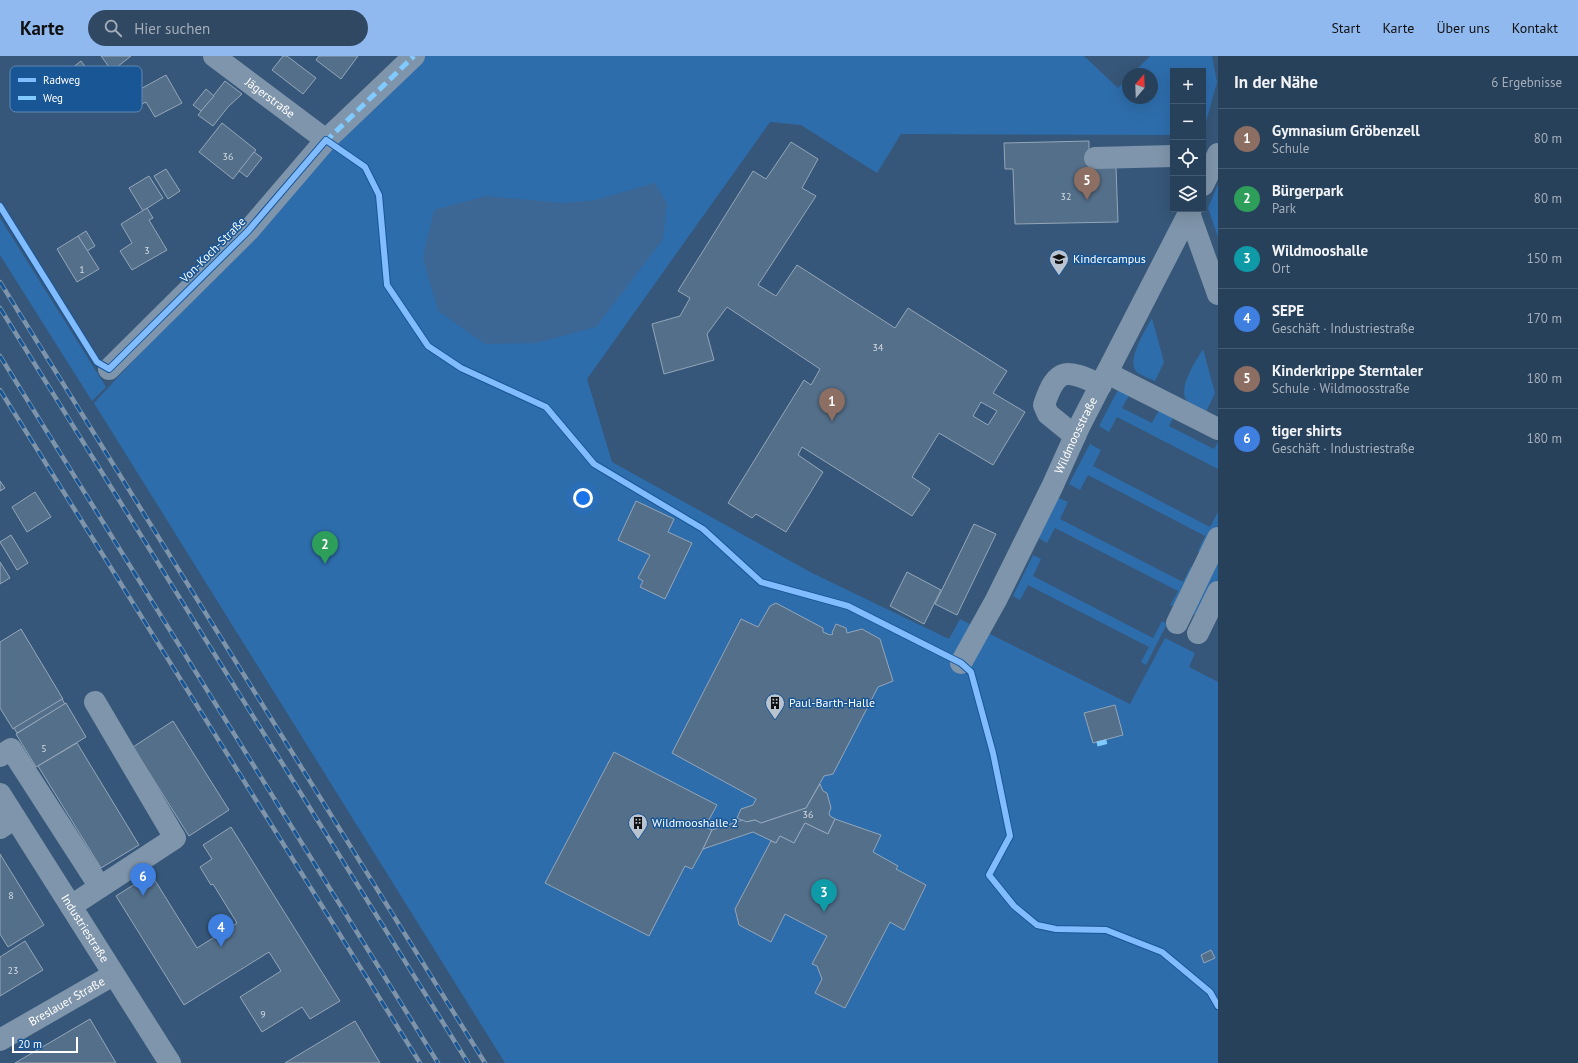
<!DOCTYPE html>
<html lang="de">
<meta charset="utf-8">
<style>
body{margin:0;font-family:"PT Sans",sans-serif;background:#304861;color:#f1f3f6}
.controls{position:absolute;right:12px;top:12px;display:grid;overflow:hidden;border-radius:0px;box-shadow:0 4px 16px #0002}
.controls button{width:36px;height:36px;display:grid;place-items:center;padding:0;border:0;border-bottom:1px solid #445a71;background:#28415b;color:#f1f3f6;font:20px sans-serif}
.compass{position:absolute;left:1122px;top:12px;width:36px;height:36px;border-radius:50%;background:#28415b;box-shadow:0 4px 16px #0002;rotate:19deg}
.scale{position:absolute;left:12px;bottom:10px;width:66px;box-sizing:border-box;padding-left:4px;border:2px solid #fff;border-top:0;font-size:11px;line-height:14px;white-space:nowrap;color:#fff;-webkit-text-stroke:3px #195696;paint-order:stroke}
.you{position:absolute;left:583px;top:442px;width:14px;height:14px;margin:-10px;border:3px solid #fff;border-radius:50%;background:#1a73e8;box-shadow:0 0 0 6px #1a73e833}
.badge{display:grid;place-items:center;width:26px;height:26px;border-radius:50%;background:#90b9f0;color:#fff;font-size:13px;font-weight:700}
.pin{position:absolute;translate:-50% -33px;filter:drop-shadow(0 1px 2px #0008)}
.pin::after{content:'';position:absolute;top:21px;width:14px;height:12px;background:inherit;clip-path:polygon(0 0,100% 0,50% 100%)}
.list{margin:0;padding:0;list-style:none}
h2{display:flex;justify-content:space-between;align-items:center;height:52px;margin:0;padding:0 16px;font-size:17px}
h2 small{font-size:13px;font-weight:400;color:#a5afbb}
.list li{display:grid;grid-template-columns:26px 1fr auto;gap:12px;align-items:center;box-sizing:border-box;height:60px;padding:0 16px;border-top:1px solid #445a71}
.list b{display:block;font-size:15px;white-space:nowrap}
.list p{margin:0;font-size:13px;white-space:nowrap;color:#a5afbb}
.list em{font-size:13px;font-style:normal;color:#a5afbb}
.icon{flex:none;width:22px;height:22px;fill:none;stroke:currentColor;stroke-width:2;stroke-linecap:round;stroke-linejoin:round}
.map{position:relative;flex:none;width:1218px;height:1007px;overflow:hidden}
header{display:flex;align-items:center;gap:24px;box-sizing:border-box;height:56px;padding:0 20px;background:#90b9f0;color:#111}
header strong{font-size:19px}
nav{display:flex;gap:22px;margin-inline-start:auto;font-size:14px}
.search{width:280px;height:36px;background:#304861;display:flex;align-items:center;gap:10px;box-sizing:border-box;padding:0 14px;border-radius:22px;color:#a5afbb;font-size:15px}
main{display:flex}
aside{flex:1;background:#28415b}
.map>svg:first-child{display:block}
.green{fill:#2e6dac}
.water{fill:#3c6693}
.building{fill:#546f8a;stroke:#94a6b9;fill-rule:evenodd}
.lines{fill:none;stroke-linecap:round;stroke-linejoin:round}
.minor{stroke:#7f95ab;stroke-width:22}
.rail-casing{stroke:#7e94ab;stroke-width:4.5}
.rail{stroke:#195696;stroke-width:3;stroke-dasharray:9;stroke-linecap:butt}
.quiet{stroke:#80caff;stroke-width:5;stroke-dasharray:10 5;stroke-linecap:butt}
.cycleway-casing{stroke:#195696;stroke-width:8}
.cycleway{stroke:#80bcff;stroke-width:6}
.labels{text-anchor:middle;stroke-width:3;stroke-linejoin:round;paint-order:stroke}
.number-label{font-size:10px;fill:#d4dbe2}
.street-label{font-size:12px;fill:#fff;stroke:#195696}
.poi-label{font-size:12px;fill:#fff;stroke:#195696;text-anchor:start}
.key{fill:#195696;stroke:#5e89b6;stroke-width:1}
.key-label{font-size:11px;fill:#fff}
</style>
<header>
<strong>Karte</strong>
<div class="search"><svg class="icon" aria-label="search" viewBox="0 0 24 24"><circle cx="10" cy="10" r="6"/><path d="M15 15l6 6"/></svg>Hier suchen</div>
<nav><a>Start</a><a>Karte</a><a>Über uns</a><a>Kontakt</a></nav>
</header>
<main>
<div class="map">
<svg width="1218" height="1007" viewBox="0 0 1218 1007">
<rect width="100%" height="100%" fill="#365779"/>
<g class="green">
<polygon points="425,0 1084,0 1118,32 1128,22 1128,42 1152,42 1152,18 1132,18 1150,0 1212,0 1217,26 1203,77 1203,15 1173,15 1173,79 901,78 877,117 801,69 770,66 587,323 612,406 812,517 949,583 960,563 1130,648 1165,582 1195,597 1189,611 1218,626 1218,1007 505,1007 94,347 329,92"/>
<polygon points="1218,128 1218,181 1208,152"/>
<polygon points="0,162 106,331 92,345 0,199"/>
<path d="M1152,262L1164,306L1155,325C1150,323 1143,320 1138,317C1124,306 1146,274 1152,262Z"/>
<path d="M1203,293L1215,337L1206,356C1200,353 1191,350 1187,345C1177,332 1196,305 1203,293Z"/>
<polygon points="1120,330 1131,336 1122,352 1152,367 1159,354 1173,362 1169,370 1214,393 1218,386 1218,413 1117,361 1109,376 1099,370"/>
<polygon points="1090,388 1101,394 1093,410 1210,471 1218,456 1218,469 1203,498 1198,495 1205,480 1088,419 1080,434 1069,428"/>
<polygon points="1057,441 1068,446 1060,463 1183,526 1191,510 1194,516 1177,548 1170,550 1178,535 1055,472 1047,487 1037,481"/>
<polygon points="1218,496 1218,523 1201,559 1196,559 1192,558"/>
<polygon points="1033,499 1041,503 1033,520 1153,582 1162,565 1167,568 1146,609 1141,606 1149,591 1028,529 1020,544 1013,540"/>
</g>
<polygon class="water" points="655,127 667,148 663,183 596,271 536,287 485,288 438,255 423,202 434,154 486,140 563,147 595,144"/>
<g class="building">
<polygon points="101,0 131,0 112,15"/>
<polygon points="283,0 287,0 316,22 303,38 272,14"/>
<polygon points="319,0 358,0 341,23 316,4"/>
<polygon points="81,5 101,32 76,50 57,24"/>
<polygon points="166,19 182,47 155,61 146,46 142,48 135,36"/>
<polygon points="225,25 242,38 228,51 213,70 198,59"/>
<polygon points="206,33 214,40 201,55 193,49"/>
<polygon points="222,67 256,94 233,123 199,96"/>
<polygon points="1089,85 1089,112 1116,111 1118,166 1015,168 1013,113 1005,113 1004,87"/>
<path d="M791,86L818,103L802,132L816,140L758,229L776,240L797,209L895,272L908,252L1007,315L993,337L1025,356L993,409L939,377L912,421L930,433L912,460L802,391L798,399L823,416L786,476L756,458L752,462L728,447L804,324L811,329L820,313L727,251L707,278L714,304L664,318L652,268L680,260L690,242L678,235L753,115L766,123ZM981,346L997,355L988,369L973,360Z"/>
<polygon points="254,96 262,102 247,121 239,115"/>
<polygon points="166,113 180,135 168,143 154,120"/>
<polygon points="149,120 163,142 143,155 129,132"/>
<polygon points="147,152 153,162 149,164 167,194 132,214 120,195 132,187 121,168"/>
<polygon points="86,175 95,190 87,195 78,180"/>
<polygon points="78,180 99,213 77,226 57,193"/>
<polygon points="0,425 5,432 0,435"/>
<polygon points="35,436 51,461 27,476 12,451"/>
<polygon points="636,445 674,463 668,476 692,487 665,543 640,531 643,525 638,522 650,499 618,484"/>
<polygon points="974,468 996,478 957,559 935,548"/>
<polygon points="11,479 28,507 17,514 0,486"/>
<polygon points="0,506 10,522 0,528"/>
<polygon points="907,516 941,534 924,568 890,550"/>
<polygon points="776,547 823,572 823,576 830,579 833,578 832,577 836,568 846,572 847,577 862,573 880,583 893,625 878,631 833,718 824,720 806,752 761,767 755,764 746,766 737,762 741,753 753,749 756,743 672,697 741,563 758,571 770,550"/>
<polygon points="21,573 63,643 13,673 0,652 0,586"/>
<polygon points="62,643 65,648 17,677 14,672"/>
<polygon points="66,647 86,681 36,711 16,678"/>
<polygon points="1115,649 1123,679 1093,687 1084,657"/>
<polygon points="173,665 229,754 189,780 133,691"/>
<polygon points="77,687 139,789 101,812 38,710"/>
<polygon points="614,696 717,749 705,771 712,774 703,793 692,813 685,810 649,880 545,827"/>
<polygon points="820,728 823,735 827,737 831,752 829,757 830,760 835,763 828,778 805,767 794,787 780,780 776,787 753,776 703,793 712,774 743,764 746,766 755,764 761,767 806,752"/>
<polygon points="835,763 881,779 873,796 898,810 896,813 926,829 904,874 890,866 845,952 815,937 822,923 817,910 812,908 827,880 785,858 771,886 739,869 735,853 771,785 776,787 780,780 794,787 805,767 828,778"/>
<polygon points="231,771 340,945 310,963 302,951 262,976 240,941 281,915 269,896 184,949 116,840 151,818 197,892 237,867 213,828 211,829 200,811 212,803 203,789"/>
<polygon points="0,798 44,869 8,891 0,878"/>
<polygon points="25,885 43,914 0,940 0,901"/>
<polygon points="1211,894 1215,902 1204,907 1201,899"/>
<polygon points="90,963 116,1007 15,1007"/>
<polygon points="355,965 380,1007 285,1007"/>
</g>
<g class="lines">
<g class="minor">
<path id="s1" d="M214,0L326,84"/>
<polyline points="1095,102 1173,100"/>
<polyline points="1203,129 1218,98"/>
<polyline points="1189,157 1218,238"/>
<polyline points="109,313 248,175 326,84 414,0"/>
<polyline points="1107,317 1218,373"/>
<path d="M1075,380L1048,358L1044,349C1057,310 1067,313 1101,329"/>
<polyline points="1177,567 1218,482"/>
<polyline points="1198,577 1218,536"/>
<path id="s2" d="M961,607L996,544L1052,431L1079,371L1191,153"/>
<polyline points="0,700 11,693 100,831"/>
<path id="s3" d="M0,738L170,1007"/>
<polyline points="0,772 15,762"/>
<polyline points="71,850 175,782 95,646"/>
<path id="s4" d="M0,984L113,919"/>
</g>
<g class="rail-casing">
<g id="rail">
<polyline points="0,226 485,1007"/>
<polyline points="0,252 468,1007"/>
<polyline points="0,300 438,1007"/>
<polyline points="0,334 420,1007"/>
</g>
</g>
<use href="#rail" class="rail"/>
<g class="quiet">
<polyline points="325,86 414,0"/>
<polyline points="1097,688 1109,685"/>
</g>
<g class="cycleway-casing">
<polyline id="cycleway" points="0,150 97,306 109,313 248,175 326,84 365,111 379,139 387,229 428,290 461,312 546,351 594,408 703,473 761,526 848,550 961,607 971,616 993,697 1010,780 989,819 1014,850 1037,869 1056,873 1106,874 1162,896 1210,936 1218,950"/>
</g>
<use href="#cycleway" class="cycleway"/>
</g>
<defs>
<g id="school-pin" transform="scale(1)"><path d="M0 17L-7.5 6A9.5 9.5 0 1 1 7.5 6Z" fill="#b9c4d0" stroke="#195696"/><path d="M0-5L7-2L0 1L-7-2ZM-4 1L0 2.5L4 1V4Q0 6-4 4Z" fill="#111"/></g>
<g id="building-pin" transform="scale(1)"><path d="M0 17L-7.5 6A9.5 9.5 0 1 1 7.5 6Z" fill="#b9c4d0" stroke="#195696"/><path d="M-4-6H4V6H1V3H-1V6H-4ZM-2.5-4.3h1.7v1.8h-1.7ZM.8-4.3h1.7v1.8H.8ZM-2.5-1h1.7V.8h-1.7ZM.8-1h1.7V.8H.8Z" fill="#111"/></g>
</defs>
<g fill-rule="evenodd">
<use href="#school-pin" x="1059" y="203"/>
<use href="#building-pin" x="775" y="647"/>
<use href="#building-pin" x="638" y="767"/>
</g>
<g class="labels">
<g class="number-label">
<text x="228" y="104">36</text>
<text x="1066" y="144">32</text>
<text x="147" y="198">3</text>
<text x="82" y="217">1</text>
<text x="878" y="295">34</text>
<text x="44" y="696">5</text>
<text x="808" y="762">36</text>
<text x="11" y="843">8</text>
<text x="13" y="918">23</text>
<text x="263" y="962">9</text>
</g>
<g class="street-label">
<text dy="4" stroke="none"><textPath href="#s1" startOffset="70">Jägerstraße</textPath></text>
<text transform="translate(213 194) rotate(-45)" y="4">Von-Koch-Straße</text>
<text dy="4" stroke="none"><textPath href="#s2" startOffset="255">Wildmoosstraße</textPath></text>
<text dy="4" stroke="none"><textPath href="#s3" startOffset="159">Industriestraße</textPath></text>
<text dy="4" stroke="none"><textPath href="#s4" startOffset="77">Breslauer Straße</textPath></text>
</g>
<g class="poi-label">
<text x="1073" y="207">Kindercampus</text>
<text x="789" y="651">Paul-Barth-Halle</text>
<text x="652" y="771">Wildmooshalle 2</text>
</g>
</g>
<rect x="10" y="10" width="132" height="46" rx="6" class="key"/>
<rect x="18" y="22" width="18" height="4" fill="#80bcff"/>
<rect x="18" y="40" width="18" height="4" fill="#80caff"/>
<g class="key-label">
<text x="43" y="28">Radweg</text>
<text x="43" y="46">Weg</text>
</g>
</svg>
<div class="controls">
<button>+</button>
<button>−</button>
<button><svg class="icon" aria-label="locate" viewBox="0 0 24 24"><circle cx="12" cy="12" r="6"/><path d="M12 2v4M12 18v4M2 12h4M18 12h4"/></svg></button>
<button><svg class="icon" aria-label="layers" viewBox="0 0 24 24"><path d="M12 4l9 5-9 5-9-5zM3 14l9 5 9-5"/></svg></button>
</div>
<svg class="compass" viewBox="-18 -18 36 36"><path d="M0-13l5 13h-10z" fill="#e53935"/><path d="M0 13l5-13h-10z" fill="#a5afbb"/></svg>
<div class="scale">20 m</div>
<div class="you"></div>
<div class="pin badge" style="left:832px;top:365px;background:#8d6e63">1</div>
<div class="pin badge" style="left:325px;top:508px;background:#2e9e5b">2</div>
<div class="pin badge" style="left:824px;top:856px;background:#0f9aa8">3</div>
<div class="pin badge" style="left:221px;top:891px;background:#3f7fe0">4</div>
<div class="pin badge" style="left:1087px;top:144px;background:#8d6e63">5</div>
<div class="pin badge" style="left:143px;top:840px;background:#3f7fe0">6</div>
</div>
<aside>
<h2>In der Nähe<small>6 Ergebnisse</small></h2>
<ul class="list">
<li><span class="badge" style="background:#8d6e63">1</span><div><b>Gymnasium Gröbenzell</b><p>Schule</p></div><em>80 m</em></li>
<li><span class="badge" style="background:#2e9e5b">2</span><div><b>Bürgerpark</b><p>Park</p></div><em>80 m</em></li>
<li><span class="badge" style="background:#0f9aa8">3</span><div><b>Wildmooshalle</b><p>Ort</p></div><em>150 m</em></li>
<li><span class="badge" style="background:#3f7fe0">4</span><div><b>SEPE</b><p>Geschäft · Industriestraße</p></div><em>170 m</em></li>
<li><span class="badge" style="background:#8d6e63">5</span><div><b>Kinderkrippe Sterntaler</b><p>Schule · Wildmoosstraße</p></div><em>180 m</em></li>
<li><span class="badge" style="background:#3f7fe0">6</span><div><b>tiger shirts</b><p>Geschäft · Industriestraße</p></div><em>180 m</em></li>
</ul>
</aside>
</main>
